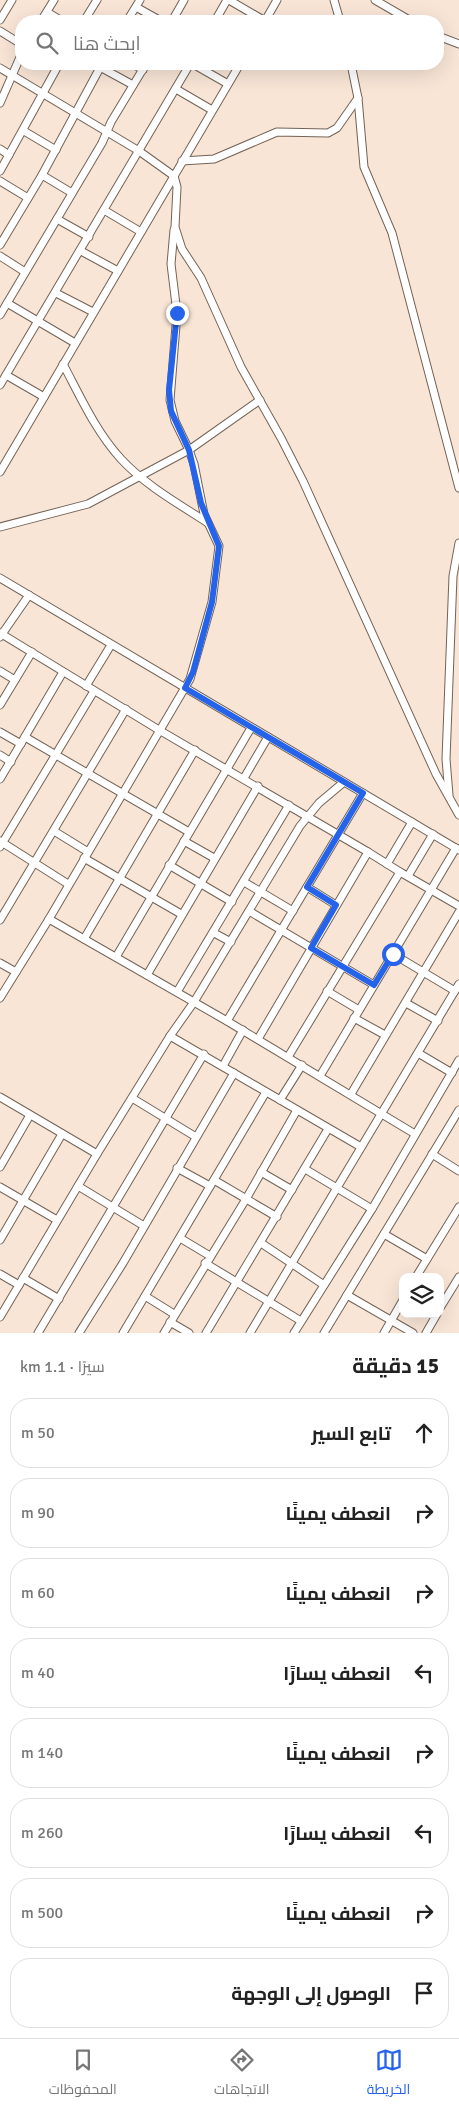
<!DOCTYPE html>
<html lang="ar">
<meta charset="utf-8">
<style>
body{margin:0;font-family:Signika,Cairo,sans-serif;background:#f6f6f6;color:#222;direction:rtl}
.controls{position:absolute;right:15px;bottom:15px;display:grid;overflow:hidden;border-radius:10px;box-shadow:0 5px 20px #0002}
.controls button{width:45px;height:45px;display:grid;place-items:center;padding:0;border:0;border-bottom:1px solid #e0e0e0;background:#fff;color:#222;font:25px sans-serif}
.stop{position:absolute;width:15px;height:15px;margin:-11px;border:4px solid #2563eb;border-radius:50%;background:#fff}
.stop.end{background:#2563eb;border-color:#fff;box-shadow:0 1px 5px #0008}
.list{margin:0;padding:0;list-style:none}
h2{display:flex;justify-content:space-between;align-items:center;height:65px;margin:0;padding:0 20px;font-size:21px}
h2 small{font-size:16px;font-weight:400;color:#767676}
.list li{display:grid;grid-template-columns:32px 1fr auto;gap:15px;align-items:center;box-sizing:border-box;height:70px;margin:0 10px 10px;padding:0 10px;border:1px solid #e0e0e0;border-radius:20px}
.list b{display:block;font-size:19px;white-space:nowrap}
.list em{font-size:16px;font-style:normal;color:#767676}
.icon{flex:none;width:28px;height:28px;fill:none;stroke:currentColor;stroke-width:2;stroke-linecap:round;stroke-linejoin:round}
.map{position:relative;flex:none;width:459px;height:1333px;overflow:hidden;direction:ltr}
.search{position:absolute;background:#fff;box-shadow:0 5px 20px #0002;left:15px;right:15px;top:15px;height:55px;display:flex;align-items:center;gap:12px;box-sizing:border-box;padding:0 18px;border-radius:20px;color:#767676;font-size:19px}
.sheet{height:705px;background:#fff}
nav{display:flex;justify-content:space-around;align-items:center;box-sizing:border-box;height:70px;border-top:1px solid #e0e0e0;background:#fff;font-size:14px;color:#767676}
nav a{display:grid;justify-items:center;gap:2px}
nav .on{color:#2563eb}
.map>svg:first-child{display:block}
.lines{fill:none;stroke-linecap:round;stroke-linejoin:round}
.minor-casing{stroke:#736356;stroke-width:9}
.minor{stroke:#fff;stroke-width:7}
.route{stroke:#2563eb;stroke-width:6}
</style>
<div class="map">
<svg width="459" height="1333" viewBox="0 0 459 1333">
<rect width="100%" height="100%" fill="#f8e5d6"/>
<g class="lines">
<g class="minor-casing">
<g id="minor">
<polyline points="229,0 265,21 277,0"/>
<polyline points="334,0 340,21"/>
<polyline points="375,0 411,21"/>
<polyline points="136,7 161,21"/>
<polyline points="47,12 62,21"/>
<polyline points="0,20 12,0"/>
<polyline points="41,21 54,0"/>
<polyline points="84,21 97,0"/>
<polyline points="127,21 140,0"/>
<polyline points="172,21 184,0"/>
<polyline points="215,21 227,0"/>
<polyline points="0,31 21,44"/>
<polyline points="438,36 459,44"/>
<polyline points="133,64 143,70"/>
<polyline points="193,64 228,84"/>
<polyline points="351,64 358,98 364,167 392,233 459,488"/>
<polyline points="100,67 133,85"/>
<polyline points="0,68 139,151 174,176 177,187 175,227 182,249 201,278 241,367 281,438 303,481 436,774 459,815"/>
<polyline points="176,89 212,110"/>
<polyline points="0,103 21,55"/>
<polyline points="24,131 56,150"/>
<polyline points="0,149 9,155"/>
<polyline points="182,161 214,159 277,132 328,133 337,128 358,98"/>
<polyline points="0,171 59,64"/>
<polyline points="42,175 72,193"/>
<polyline points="0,181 28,198"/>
<polyline points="104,210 141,232"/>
<polyline points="57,219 89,237"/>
<polyline points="0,245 42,175 102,64"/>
<polyline points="81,251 118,271"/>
<polyline points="0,256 25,272"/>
<polyline points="56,293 93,312"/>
<polyline points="7,303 75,343"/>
<polyline points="0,315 102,143 111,122 146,64"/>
<path d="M63,364C80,396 96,432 121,459C145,485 179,504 208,523"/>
<polyline points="6,375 44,397"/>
<polyline points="0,385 190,64"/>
<polyline points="0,472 240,64"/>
<polyline points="0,527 88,504 189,450 260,400"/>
<polyline points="0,578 459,850"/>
<polyline points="0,633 159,730 368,852 258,1039"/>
<polyline points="0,637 29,595"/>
<polyline points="0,671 15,680"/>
<polyline points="86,686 111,645"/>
<polyline points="0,705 32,652"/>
<polyline points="0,732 21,744"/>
<polyline points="25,737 189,832"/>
<polyline points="0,755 11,762"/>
<polyline points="244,778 268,737"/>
<polyline points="0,779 63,672"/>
<polyline points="449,795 446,759 453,576 459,543"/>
<polyline points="54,831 88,852"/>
<polyline points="0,841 68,884"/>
<polyline points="184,841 214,858"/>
<polyline points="0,847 94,691"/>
<polyline points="84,858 181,914"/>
<polyline points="387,864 412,822"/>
<polyline points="169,865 232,902"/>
<polyline points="400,872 459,906"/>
<polyline points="408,876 433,834"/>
<polyline points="244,882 293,911"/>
<polyline points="307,887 336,905"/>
<polyline points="249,911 374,985"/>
<polyline points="49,919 227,1021 415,1134"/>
<polyline points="0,920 126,709"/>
<polyline points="214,933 231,942"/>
<polyline points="84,939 195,750"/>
<polyline points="393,954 455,991"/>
<polyline points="116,957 251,728"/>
<polyline points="0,963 16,972"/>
<polyline points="147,975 258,786"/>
<polyline points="327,991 359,1010"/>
<polyline points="177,992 289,805"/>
<polyline points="0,998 49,919 190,679 212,602 219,546 204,514 194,464 189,450 175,421 170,400 177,313 171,264 174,230"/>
<polyline points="406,1003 438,1021"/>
<polyline points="354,1018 385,1035"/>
<polyline points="227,1021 363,793"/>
<polyline points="170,1036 361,1147"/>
<polyline points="418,1053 452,1073"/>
<polyline points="288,1057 400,872 368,852"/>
<polyline points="223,1066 243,1030"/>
<polyline points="320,1076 456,848"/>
<polyline points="351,1094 459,912"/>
<polyline points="0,1097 97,1154"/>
<polyline points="132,1098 196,1137"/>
<polyline points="280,1100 302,1065"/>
<polyline points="432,1154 459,1171"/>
<polyline points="0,1167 30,1115"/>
<polyline points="177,1168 210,1186"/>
<polyline points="305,1169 372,1209"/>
<polyline points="261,1172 292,1190"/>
<polyline points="214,1180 277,1217"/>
<polyline points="78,1186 144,1226"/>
<polyline points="0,1187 57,1220"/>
<polyline points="384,1234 427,1259"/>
<polyline points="180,1238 210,1256"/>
<polyline points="0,1240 62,1134"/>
<polyline points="261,1243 324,1285"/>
<polyline points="205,1263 301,1321"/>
<polyline points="0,1274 19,1285"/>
<polyline points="416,1277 459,1207"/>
<polyline points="23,1278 59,1299"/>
<polyline points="347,1295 413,1333"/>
<polyline points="145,1296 174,1314"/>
<polyline points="440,1308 459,1277"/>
<polyline points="0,1317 97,1154 170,1036 194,1002 300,826 319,803 344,782"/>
<polyline points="170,1322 189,1333"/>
<polyline points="38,1333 204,1054"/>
<polyline points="79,1333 123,1263 234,1073"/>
<polyline points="123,1333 266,1092"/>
<polyline points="164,1333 246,1199 297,1110"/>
<polyline points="206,1333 328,1129"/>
<polyline points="250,1333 459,984"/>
<polyline points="294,1333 372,1209 459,1060"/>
<polyline points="324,1333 459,1110"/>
<polyline points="384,1333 403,1300"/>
<polyline points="426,1333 437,1314"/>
</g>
</g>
<use href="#minor" class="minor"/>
</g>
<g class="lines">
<polyline class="route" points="177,313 169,390 171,411 189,450 201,503 219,546 212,602 193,672 185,688 363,793 307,887 336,905 311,948 374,985 393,954"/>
</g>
</svg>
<div class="controls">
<button><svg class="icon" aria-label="layers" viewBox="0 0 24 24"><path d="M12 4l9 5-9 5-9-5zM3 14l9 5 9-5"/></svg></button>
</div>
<div class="stop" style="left:393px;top:954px"></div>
<div class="stop end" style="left:177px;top:313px"></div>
<div class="search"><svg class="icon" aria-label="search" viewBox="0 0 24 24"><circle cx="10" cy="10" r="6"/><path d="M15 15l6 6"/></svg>ابحث هنا</div>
</div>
<section class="sheet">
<h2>15 دقيقة<small>سيرًا · 1.1 km</small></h2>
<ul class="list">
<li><svg class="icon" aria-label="ahead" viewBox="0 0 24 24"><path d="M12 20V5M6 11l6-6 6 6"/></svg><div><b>تابع السير</b></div><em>50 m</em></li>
<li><svg class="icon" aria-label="right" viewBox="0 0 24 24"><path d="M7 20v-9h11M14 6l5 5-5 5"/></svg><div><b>انعطف يمينًا</b></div><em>90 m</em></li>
<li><svg class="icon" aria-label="right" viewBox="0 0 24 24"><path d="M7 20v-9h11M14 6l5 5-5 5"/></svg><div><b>انعطف يمينًا</b></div><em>60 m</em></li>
<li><svg class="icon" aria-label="left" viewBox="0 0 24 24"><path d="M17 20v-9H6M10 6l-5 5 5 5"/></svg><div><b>انعطف يسارًا</b></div><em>40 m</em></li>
<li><svg class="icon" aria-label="right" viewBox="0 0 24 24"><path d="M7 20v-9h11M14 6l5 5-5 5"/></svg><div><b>انعطف يمينًا</b></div><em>140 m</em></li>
<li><svg class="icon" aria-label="left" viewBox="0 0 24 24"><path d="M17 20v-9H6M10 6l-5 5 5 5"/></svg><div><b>انعطف يسارًا</b></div><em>260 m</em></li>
<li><svg class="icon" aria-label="right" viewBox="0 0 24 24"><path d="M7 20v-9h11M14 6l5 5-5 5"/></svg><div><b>انعطف يمينًا</b></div><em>500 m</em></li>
<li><svg class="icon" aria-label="arrive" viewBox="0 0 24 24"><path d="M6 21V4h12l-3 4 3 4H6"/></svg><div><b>الوصول إلى الوجهة</b></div></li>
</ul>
</section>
<nav>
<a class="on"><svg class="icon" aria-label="map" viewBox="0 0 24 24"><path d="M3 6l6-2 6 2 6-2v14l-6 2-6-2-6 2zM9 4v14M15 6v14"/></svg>الخريطة</a>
<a><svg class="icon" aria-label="directions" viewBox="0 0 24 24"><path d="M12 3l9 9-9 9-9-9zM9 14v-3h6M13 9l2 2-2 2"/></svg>الاتجاهات</a>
<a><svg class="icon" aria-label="saved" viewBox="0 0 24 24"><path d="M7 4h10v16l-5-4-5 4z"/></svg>المحفوظات</a>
</nav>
